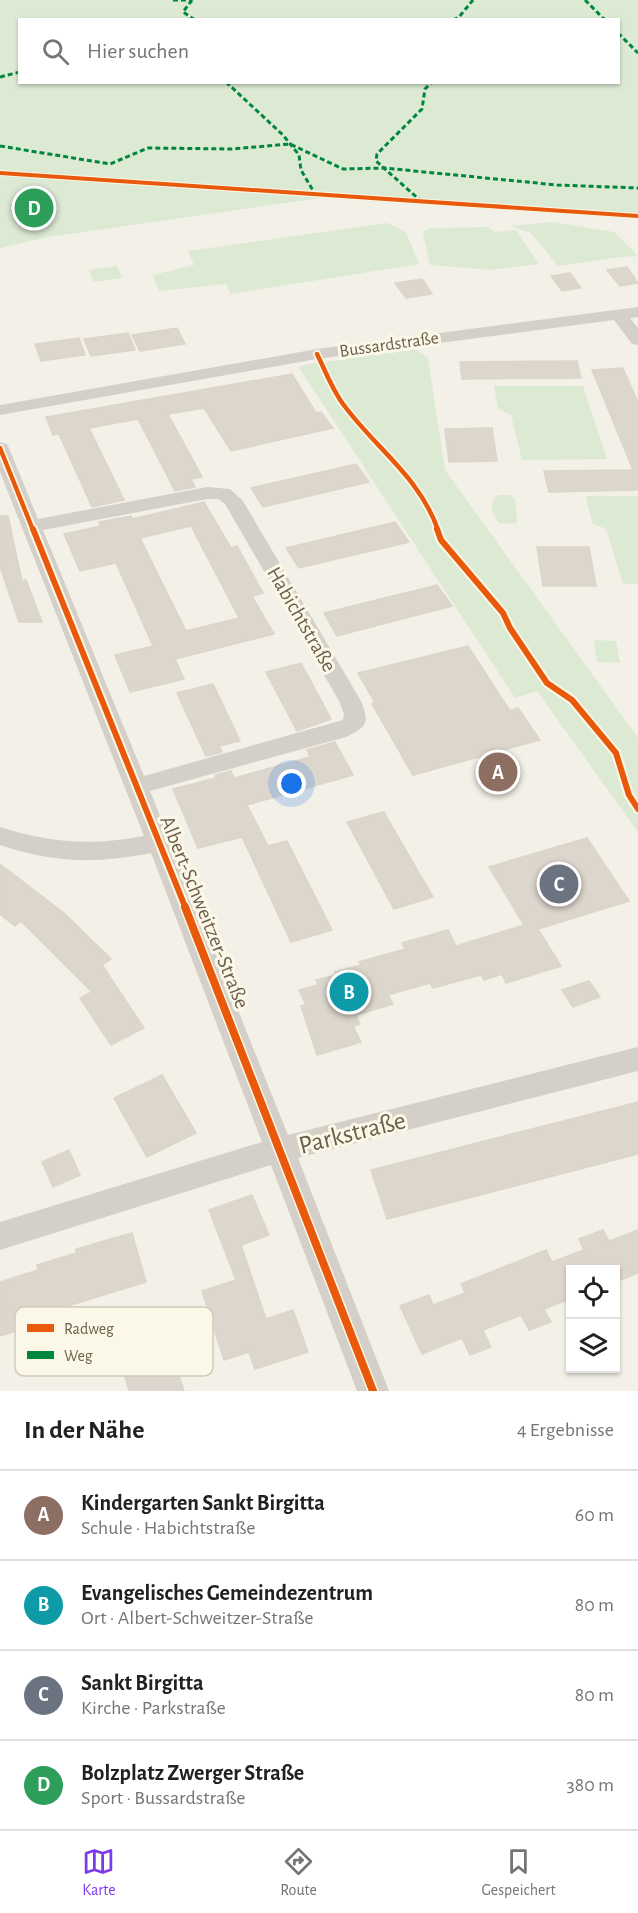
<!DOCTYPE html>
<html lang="de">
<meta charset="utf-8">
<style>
body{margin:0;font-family:"Alegreya Sans",sans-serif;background:#f2f2f2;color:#202124}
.controls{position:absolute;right:18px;bottom:18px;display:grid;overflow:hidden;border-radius:0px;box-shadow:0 2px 4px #0004}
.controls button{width:54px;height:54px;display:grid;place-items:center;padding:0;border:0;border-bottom:2px solid #e0e0e0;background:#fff;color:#202124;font:30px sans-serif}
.you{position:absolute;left:292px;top:784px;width:21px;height:21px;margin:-15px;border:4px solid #fff;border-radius:50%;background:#1a73e8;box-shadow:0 0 0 9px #1a73e833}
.badge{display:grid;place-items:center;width:39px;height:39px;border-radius:50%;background:#7c3aed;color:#fff;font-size:20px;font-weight:700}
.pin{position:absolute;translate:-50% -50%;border:3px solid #fff;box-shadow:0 2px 6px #0006}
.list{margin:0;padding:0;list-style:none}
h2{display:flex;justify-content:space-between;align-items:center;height:78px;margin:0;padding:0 24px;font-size:26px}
h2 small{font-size:20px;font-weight:400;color:#757577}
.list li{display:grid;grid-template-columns:39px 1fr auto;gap:18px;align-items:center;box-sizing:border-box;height:90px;padding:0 24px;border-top:2px solid #e0e0e0}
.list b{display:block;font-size:22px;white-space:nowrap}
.list p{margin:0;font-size:20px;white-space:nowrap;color:#757577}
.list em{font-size:20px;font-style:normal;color:#757577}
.icon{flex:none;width:33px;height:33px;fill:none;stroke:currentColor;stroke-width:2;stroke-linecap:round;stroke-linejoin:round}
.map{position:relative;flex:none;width:638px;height:1391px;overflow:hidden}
.search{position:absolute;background:#fff;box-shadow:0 2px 4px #0004;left:18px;right:18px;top:18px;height:66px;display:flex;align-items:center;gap:15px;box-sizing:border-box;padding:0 21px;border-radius:0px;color:#757577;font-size:22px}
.sheet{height:438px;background:#fff}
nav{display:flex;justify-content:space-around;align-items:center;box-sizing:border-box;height:84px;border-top:2px solid #e0e0e0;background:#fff;font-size:16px;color:#757577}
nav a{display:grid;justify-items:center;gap:3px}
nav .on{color:#7c3aed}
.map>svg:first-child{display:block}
.green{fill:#dce9d3;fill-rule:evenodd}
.building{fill:#ddd6cd;stroke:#dbd5ca;stroke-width:1.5;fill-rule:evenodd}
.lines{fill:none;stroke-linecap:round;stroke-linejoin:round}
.minor{fill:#d4d0c9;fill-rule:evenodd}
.quiet{stroke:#00873e;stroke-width:3;stroke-dasharray:5 3;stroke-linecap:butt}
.cycleway-far3-casing{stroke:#fcf8e8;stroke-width:6}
.cycleway-far2-casing{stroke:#fcf8e8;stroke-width:8}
.cycleway-far1-casing{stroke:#fcf8e8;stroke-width:10}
.cycleway-casing{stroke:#fcf8e8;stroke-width:11}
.cycleway-far3{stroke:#e8590c;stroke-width:4}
.cycleway-far2{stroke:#e8590c;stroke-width:4.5}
.cycleway-far1{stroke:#e8590c;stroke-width:6}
.cycleway{stroke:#e8590c;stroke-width:8}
.labels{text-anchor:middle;stroke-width:6;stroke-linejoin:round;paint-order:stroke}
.far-street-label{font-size:18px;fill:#6c5e4c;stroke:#fcf8e8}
.street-label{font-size:21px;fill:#6c5e4c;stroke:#fcf8e8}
.near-street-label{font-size:26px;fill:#6c5e4c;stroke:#fcf8e8}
.key{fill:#fcf8e8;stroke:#d1cab9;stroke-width:1.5}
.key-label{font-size:16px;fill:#6c5e4c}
</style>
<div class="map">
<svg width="638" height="1391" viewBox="0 0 638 1391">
<rect width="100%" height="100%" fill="#f3f0e7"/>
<g class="green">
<path d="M0,0H638V219L320,198L48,237L0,248ZM20,20H618V82H20Z"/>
<polygon points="553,222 614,232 638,256 620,257 558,266 531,233 510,226"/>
<polygon points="387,223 406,232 419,264 231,294 226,284 159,291 153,275 194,265 188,251"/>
<polygon points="488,227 494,232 516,230 539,264 490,270 430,265 423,232 430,228"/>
<polygon points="117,266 122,278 94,282 89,270"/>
<polygon points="414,349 428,358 445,470 638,738 638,832 537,691 515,698 298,366"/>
<polygon points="494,386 583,386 607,459 522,460 511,415 498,409"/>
<path d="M499,495H510L515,500L517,523L500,524C492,516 487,502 499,495Z"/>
<polygon points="586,496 638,496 638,584 623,584 606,529 592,523"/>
<polygon points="594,640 616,641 620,663 597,662"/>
</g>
<g class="building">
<polygon points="627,267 638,283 620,286 607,270"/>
<polygon points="570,273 581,288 562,291 551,276"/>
<polygon points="422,279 432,294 406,298 395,283"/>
<polygon points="177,328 185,344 140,351 132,335"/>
<polygon points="128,333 135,350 91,356 84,339"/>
<polygon points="79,338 85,355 41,361 35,344"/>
<polygon points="577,361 581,378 462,379 460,362"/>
<polygon points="623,368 638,403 638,490 549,492 544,471 633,470 592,370"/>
<polygon points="292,374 316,413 321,412 333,428 231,451 204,408 168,414 202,477 191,479 195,487 175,491 138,419 89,428 124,500 92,507 59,434 53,435 46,417"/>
<polygon points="492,428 497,461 449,462 445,429"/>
<polygon points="356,464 369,482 263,507 251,488"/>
<path d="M204,502L231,548L237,546L263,593L252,596L274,634L175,659L184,679L130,692L115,655L153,646L116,563L80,571L64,534L101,526L99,522L131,516L133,519ZM191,526L239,618L186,631L140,538Z"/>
<polygon points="0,516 8,516 22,581 26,580 42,622 19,622 0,567"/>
<polygon points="395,522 409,542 299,568 286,548"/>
<polygon points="537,547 589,547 596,586 543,586"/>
<polygon points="437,585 452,606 337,636 324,613"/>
<polygon points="468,646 510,711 518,708 540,740 413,775 372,704 375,703 358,673"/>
<polygon points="301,663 331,719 297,731 266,672"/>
<polygon points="213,684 240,741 219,746 222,752 206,756 177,693"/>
<polygon points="335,742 353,775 247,805 268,846 287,841 332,930 291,942 242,837 198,848 173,789 216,778 215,775 231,771 234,778 310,757 307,750"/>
<polygon points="384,812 393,828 433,897 394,909 347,822"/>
<polygon points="587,838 629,901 538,929 561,966 506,983 502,974 484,980 481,975 433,988 430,983 388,995 393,1004 356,1015 360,1024 353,1026 361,1042 317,1055 301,1006 306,1005 299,990 318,985 316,980 336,975 335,972 361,965 359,962 405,949 402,943 448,930 456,946 524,925 489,867"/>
<polygon points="0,864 64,913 111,959 102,965 144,1028 111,1045 80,998 92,992 21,921 15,926 0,914"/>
<polygon points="589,981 600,997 573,1007 562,990"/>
<polygon points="162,1075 196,1133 147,1157 114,1098"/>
<polygon points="638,1102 638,1154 387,1219 371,1170"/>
<polygon points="69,1150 80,1175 53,1187 42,1162"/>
<polygon points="252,1195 269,1235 241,1245 266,1319 293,1310 308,1352 255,1369 249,1352 224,1360 202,1291 236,1280 209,1210"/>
<polygon points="603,1230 609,1241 638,1230 638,1273 615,1282 615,1269 570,1269 570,1299 544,1309 551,1322 529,1330 521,1315 483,1330 491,1347 470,1355 462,1338 422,1354 400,1306 429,1295 433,1305 465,1293 461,1284 546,1250 552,1262 584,1250 579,1239"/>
<polygon points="132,1233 146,1282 48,1312 49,1321 0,1336 0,1282 38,1270 37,1265 76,1253 76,1249"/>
<polygon points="165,1332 184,1391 129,1391 117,1350"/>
</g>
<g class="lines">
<g class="minor">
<polygon points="638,307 638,317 630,318 638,328 638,345 632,344 614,320 317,359 0,415 0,405 317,349"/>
<path d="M0,442L7,444L9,448L38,519L207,487L230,489L243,501L361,701C370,723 367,727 346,737L150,791L288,1135L638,1047V1071L298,1158L389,1391H357L271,1165L0,1250V1222L262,1142L151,853C95,864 54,863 0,845V827C51,843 91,846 144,836L0,472ZM207,499H218L225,504L339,701L344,714L343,720L144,776L43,530Z"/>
</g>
<g class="quiet">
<polyline points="173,0 191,0"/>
<polyline points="192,0 183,12 195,20"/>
<polyline points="585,0 605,20"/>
<polyline points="453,20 459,17 473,0"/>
<polyline points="618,33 638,53"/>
<polyline points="0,77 20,72"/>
<polyline points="226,82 283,135 299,155 301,170 315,194"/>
<polyline points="0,146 110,164 148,148 232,149 290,144 343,169 384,168 557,185 638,188"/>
<polyline points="422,202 376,161 377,154 422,109 425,89 432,82"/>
</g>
<g class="cycleway-far3-casing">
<polyline id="cycleway-far3" points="0,173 638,216"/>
</g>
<g class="cycleway-far2-casing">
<g id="cycleway-far2">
<path d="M317,354C325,370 332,389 343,404C376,449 419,476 438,530"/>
<polyline points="0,448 33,530"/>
</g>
</g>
<g class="cycleway-far1-casing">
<g id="cycleway-far1">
<polyline points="33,529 186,909"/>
<polyline points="437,529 441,540 503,613 510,628 547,683 572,700 616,753 629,795 638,809"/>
</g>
</g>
<g class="cycleway-casing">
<polyline id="cycleway" points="185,907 373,1391"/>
</g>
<use href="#cycleway-far3" class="cycleway-far3"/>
<use href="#cycleway-far2" class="cycleway-far2"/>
<use href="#cycleway-far1" class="cycleway-far1"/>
<use href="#cycleway" class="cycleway"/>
</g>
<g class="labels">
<g class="far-street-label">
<text transform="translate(389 344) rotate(-8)" y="6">Bussardstraße</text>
</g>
<g class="street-label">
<text transform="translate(302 619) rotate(60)" y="7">Habichtstraße</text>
<text transform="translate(205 912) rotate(68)" y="7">Albert-Schweitzer-Straße</text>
</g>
<g class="near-street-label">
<text transform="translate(352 1132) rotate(-14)" y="9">Parkstraße</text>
</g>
</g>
<rect x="15" y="1307" width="198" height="69" rx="9" class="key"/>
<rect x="27" y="1324" width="27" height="8" fill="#e8590c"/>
<rect x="27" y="1351" width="27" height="8" fill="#00873e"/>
<g class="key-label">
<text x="64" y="1334">Radweg</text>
<text x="64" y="1361">Weg</text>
</g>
</svg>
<div class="controls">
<button><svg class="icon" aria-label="locate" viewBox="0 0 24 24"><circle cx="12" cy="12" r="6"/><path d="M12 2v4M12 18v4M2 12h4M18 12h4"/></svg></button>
<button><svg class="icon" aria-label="layers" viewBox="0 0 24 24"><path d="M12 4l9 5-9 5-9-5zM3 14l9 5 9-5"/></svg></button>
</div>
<div class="you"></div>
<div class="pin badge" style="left:498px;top:772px;background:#8d6e63">A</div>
<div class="pin badge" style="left:349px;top:992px;background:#0f9aa8">B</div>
<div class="pin badge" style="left:559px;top:884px;background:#6b7280">C</div>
<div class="pin badge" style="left:34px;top:208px;background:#2e9e5b">D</div>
<div class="search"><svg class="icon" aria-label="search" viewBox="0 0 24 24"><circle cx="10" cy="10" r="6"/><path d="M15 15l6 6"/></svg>Hier suchen</div>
</div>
<section class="sheet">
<h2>In der Nähe<small>4 Ergebnisse</small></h2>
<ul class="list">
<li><span class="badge" style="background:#8d6e63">A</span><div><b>Kindergarten Sankt Birgitta</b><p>Schule · Habichtstraße</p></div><em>60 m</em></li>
<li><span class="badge" style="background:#0f9aa8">B</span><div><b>Evangelisches Gemeindezentrum</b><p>Ort · Albert-Schweitzer-Straße</p></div><em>80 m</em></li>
<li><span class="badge" style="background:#6b7280">C</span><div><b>Sankt Birgitta</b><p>Kirche · Parkstraße</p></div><em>80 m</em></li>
<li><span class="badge" style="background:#2e9e5b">D</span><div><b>Bolzplatz Zwerger Straße</b><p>Sport · Bussardstraße</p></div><em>380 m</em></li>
</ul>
</section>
<nav>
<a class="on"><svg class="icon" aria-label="map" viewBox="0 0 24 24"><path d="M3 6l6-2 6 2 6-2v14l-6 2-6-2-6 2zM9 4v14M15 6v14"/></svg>Karte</a>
<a><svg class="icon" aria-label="directions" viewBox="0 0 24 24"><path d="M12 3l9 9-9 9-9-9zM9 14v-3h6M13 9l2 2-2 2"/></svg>Route</a>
<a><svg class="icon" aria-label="saved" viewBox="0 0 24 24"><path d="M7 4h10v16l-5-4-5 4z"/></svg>Gespeichert</a>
</nav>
